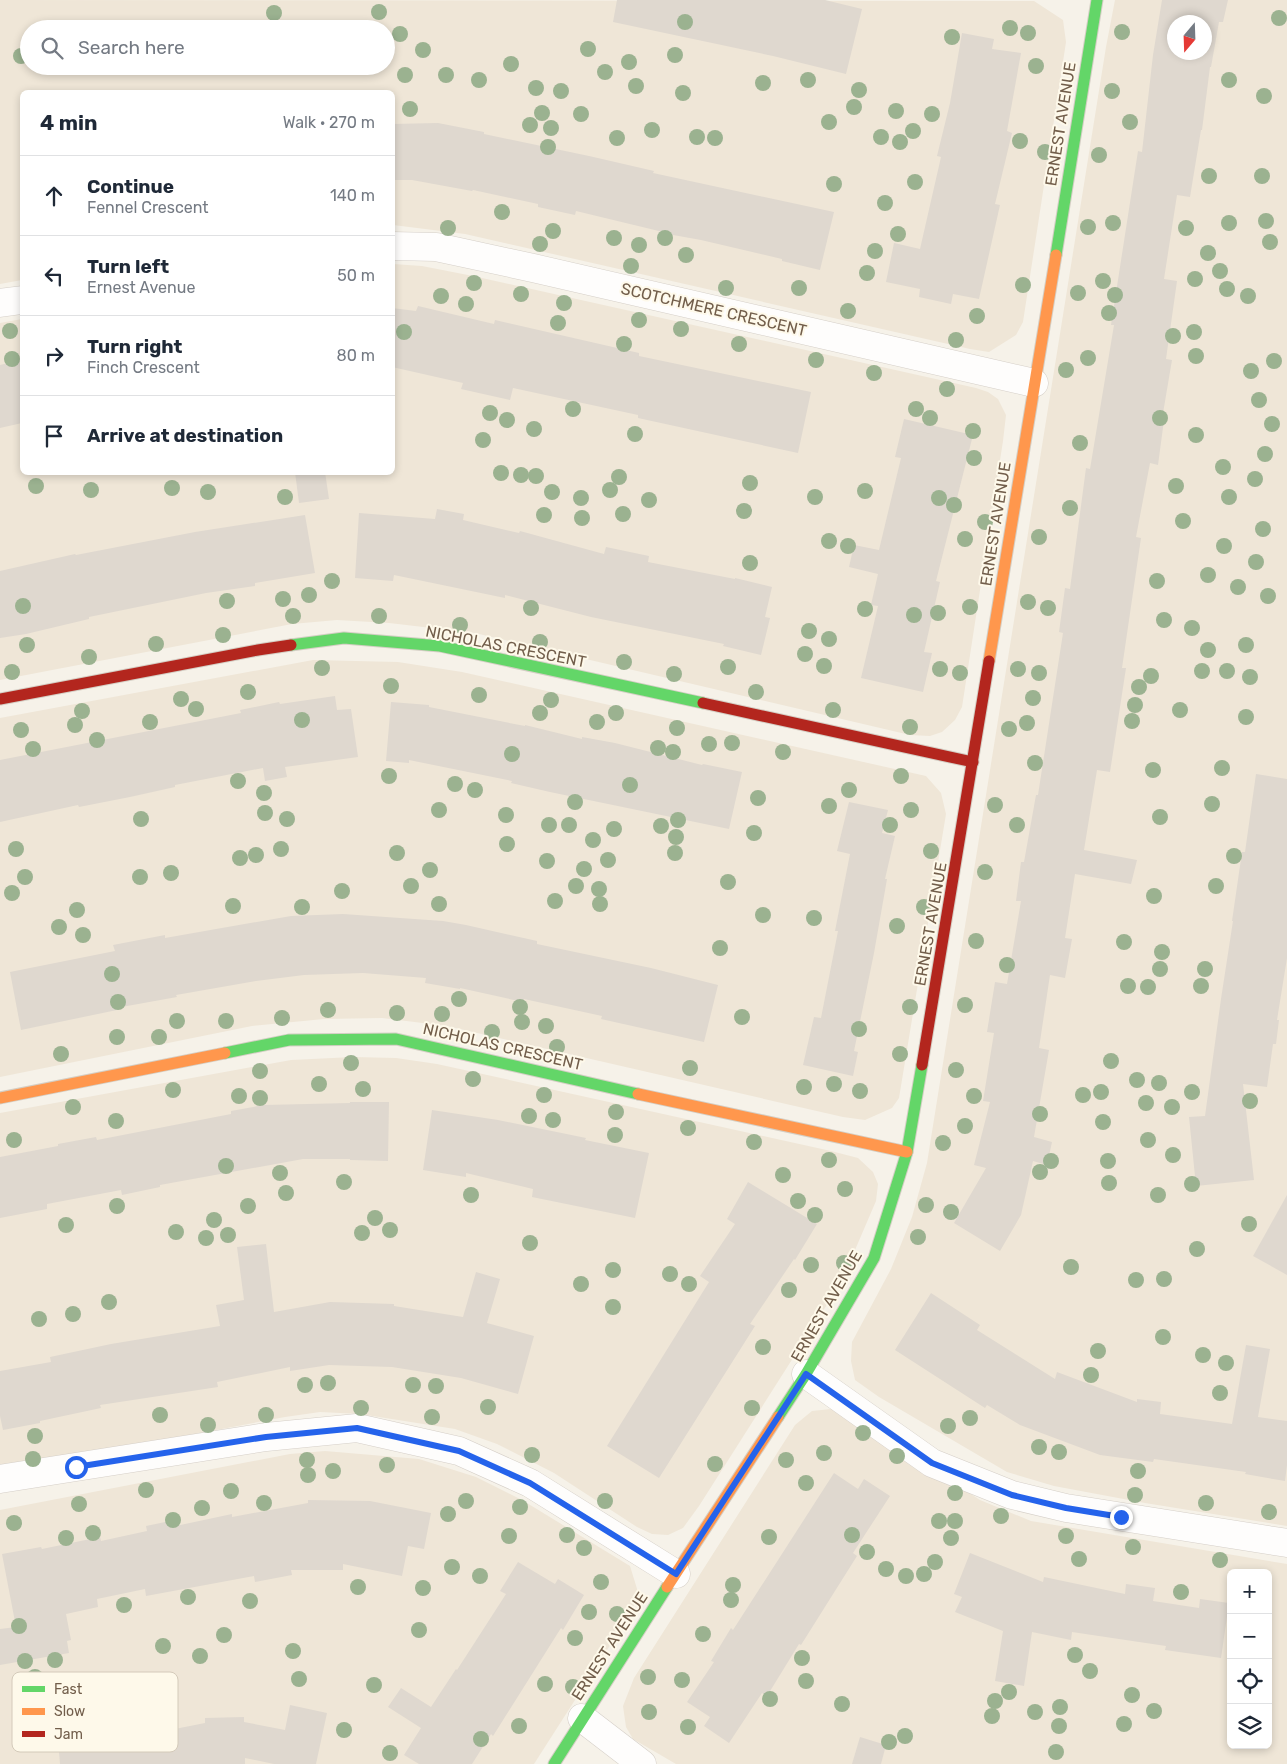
<!DOCTYPE html>
<meta charset="utf-8">
<style>
body{margin:0;font-family:Rubik,sans-serif;background:#f2f2f3;color:#1f2937}
.controls{position:absolute;right:15px;bottom:15px;display:grid;overflow:hidden;border-radius:8px;box-shadow:0 2px 8px #0003}
.controls button{width:45px;height:45px;display:grid;place-items:center;padding:0;border:0;border-bottom:1px solid #e0e1e3;background:#fff;color:#1f2937;font:25px sans-serif}
.compass{position:absolute;left:1167px;top:15px;width:45px;height:45px;border-radius:50%;background:#fff;box-shadow:0 2px 8px #0003;rotate:199deg}
.stop{position:absolute;width:15px;height:15px;margin:-11px;border:4px solid #2563eb;border-radius:50%;background:#fff}
.stop.end{background:#2563eb;border-color:#fff;box-shadow:0 1px 5px #0008}
.list{margin:0;padding:0;list-style:none}
h2{display:flex;justify-content:space-between;align-items:center;height:65px;margin:0;padding:0 20px;font-size:21px}
h2 small{font-size:16px;font-weight:400;color:#747a83}
.list li{display:grid;grid-template-columns:32px 1fr auto;gap:15px;align-items:center;box-sizing:border-box;height:80px;padding:0 20px;border-top:1px solid #e0e1e3}
.list b{display:block;font-size:19px;white-space:nowrap}
.list p{margin:0;font-size:16px;white-space:nowrap;color:#747a83}
.list em{font-size:16px;font-style:normal;color:#747a83}
.icon{flex:none;width:28px;height:28px;fill:none;stroke:currentColor;stroke-width:2;stroke-linecap:round;stroke-linejoin:round}
.map{position:relative;flex:none;width:1287px;height:1764px;overflow:hidden}
.search{position:absolute;background:#fff;box-shadow:0 2px 8px #0003;left:20px;top:20px;width:375px;height:55px;display:flex;align-items:center;gap:12px;box-sizing:border-box;padding:0 18px;border-radius:28px;color:#747a83;font-size:19px}
.panel{position:absolute;background:#fff;box-shadow:0 2px 8px #0003;left:20px;top:90px;width:375px;height:385px;border-radius:8px}
.map>svg:first-child{display:block}
.residential{fill:#efe6d7;fill-rule:evenodd}
.building{fill:#dfd8cf;fill-rule:evenodd}
.lines{fill:none;stroke-linecap:round;stroke-linejoin:round}
.street-casing{stroke:#d5cfc8;stroke-width:29}
.fast-casing{stroke:#d4cec4;stroke-width:13}
.slow-casing{stroke:#d4cec4;stroke-width:13}
.jam-casing{stroke:#d4cec4;stroke-width:13}
.street{stroke:#fefdfc;stroke-width:28}
.fast{stroke:#63d668;stroke-width:11}
.slow{stroke:#ff974d;stroke-width:11}
.jam{stroke:#b3261e;stroke-width:11}
.tree{fill:#9bb290}
.route{stroke:#2563eb;stroke-width:6}
.labels{text-anchor:middle;stroke-width:4;stroke-linejoin:round;paint-order:stroke}
.street-label{font-size:16px;fill:#725e4b;stroke:#fef9ea}
.key{fill:#fef9ea;stroke:#d4caba;stroke-width:1}
.key-label{font-size:14px;fill:#725e4b}
</style>
<div class="map">
<svg width="1287" height="1764" viewBox="0 0 1287 1764">
<rect width="100%" height="100%" fill="#f6f2e9"/>
<g class="residential">
<path d="M0,0L1034,1L1063,20L1066,42L1023,322L1016,335L989,352L970,349L465,234L393,225L392,92H22V280L0,284ZM29,29H386V66H29Z"/>
<path d="M1115,0H1287V1526L1145,1503L1054,1486L1007,1472L879,1397L855,1380L851,1361L852,1342L891,1269L912,1217L927,1163L1106,47ZM1174,22H1204V52H1174Z"/>
<polygon points="393,264 422,266 473,276 976,388 988,392 998,399 1006,415 1003,441 962,707 955,720 942,732 930,736 910,735 475,633 389,623 337,620 292,624 0,680 0,323 22,319 22,472 392,472"/>
<polygon points="313,660 398,662 462,672 926,776 941,793 946,814 899,1098 892,1108 865,1120 843,1117 447,1026 382,1018 324,1019 252,1026 0,1077 0,718"/>
<polygon points="353,1057 396,1058 437,1064 831,1151 858,1158 873,1172 878,1184 876,1201 849,1264 828,1303 699,1506 683,1528 668,1535 652,1534 637,1527 554,1473 497,1444 455,1429 360,1414 320,1412 285,1417 0,1471 0,1113 291,1060"/>
<path d="M831,1409L864,1424L980,1500L1031,1521L1287,1564V1764H676L633,1739L626,1727L623,1706L634,1678L795,1425L812,1411ZM1231,1573H1268V1745H1231Z"/>
<polygon points="325,1451 419,1459 476,1477 522,1500 630,1566 638,1592 632,1611 534,1764 0,1764 0,1510 290,1454"/>
</g>
<g class="building">
<polygon points="617,0 825,0 862,9 846,74 773,56 613,22"/>
<path d="M1162,0H1228L1223,22H1219L1211,67H1210L1202,130H1201L1190,197L1177,195L1164,279L1177,281L1166,359L1172,360L1162,419L1164,420L1158,465L1150,463L1136,537L1141,538L1122,668H1126L1110,772L1097,770L1084,850L1137,860L1131,884L1075,874L1065,938L1072,939L1065,978L1050,975L1039,1048L1049,1050L1034,1137L1052,1142L1047,1165L1033,1161L1021,1215L1000,1251L954,1223L986,1168L974,1165L990,1102L983,1101L994,1033L987,1032L995,982L1007,984L1021,901H1016L1021,862H1024L1036,795H1038L1063,633L1059,632L1065,588L1070,589L1086,468L1090,469L1114,325H1111L1138,151L1142,152L1153,55ZM1174,22H1204V52H1174Z"/>
<polygon points="962,33 994,39 992,49 1021,53 1007,131 1012,133 995,204 1000,205 979,299 953,294 951,304 919,297 920,289 886,282 894,243 920,249 941,157 937,156 950,103"/>
<polygon points="438,123 484,132 484,134 589,156 654,171 653,173 834,212 820,270 782,261 782,259 701,240 662,233 663,232 576,211 575,215 538,207 538,204 473,190 472,191 412,180 392,180 392,124"/>
<polygon points="418,306 494,324 495,320 639,353 639,356 811,392 798,453 638,418 638,415 513,388 510,400 461,389 463,383 392,367 392,308 416,311"/>
<polygon points="22,360 22,423 0,428 0,365"/>
<polygon points="904,419 973,435 936,581 940,582 924,652 932,653 923,692 861,678 878,606 871,605 878,574 849,567 854,545 879,550 901,458 895,457"/>
<polygon points="295,472 325,472 329,499 299,503"/>
<polygon points="437,509 464,514 463,520 519,533 520,531 604,554 606,547 649,556 648,562 735,579 735,578 772,587 765,617 770,618 761,655 723,646 724,644 591,617 505,595 505,598 394,575 393,581 355,578 359,513 435,519"/>
<polygon points="305,515 315,573 255,583 255,586 206,593 89,617 89,619 26,634 0,638 0,571 75,554 76,555 195,532"/>
<polygon points="335,696 337,710 351,709 358,757 285,767 287,777 265,781 263,768 175,785 175,787 130,797 79,807 78,805 0,822 0,760 241,713 240,710 279,702 280,704"/>
<polygon points="391,702 429,705 429,707 525,726 525,725 582,739 582,737 615,743 702,765 703,764 742,772 729,829 550,792 511,783 512,781 409,760 409,763 386,761"/>
<polygon points="1256,774 1287,779 1287,958 1277,1020 1279,1020 1276,1044 1273,1044 1267,1087 1243,1084 1254,1180 1196,1186 1189,1117 1205,1116 1221,999 1233,921 1232,921 1242,852 1245,852"/>
<polygon points="849,802 888,810 882,833 895,836 885,879 887,879 874,953 854,1051 858,1052 853,1076 803,1065 814,1017 821,1018 838,931 835,931 850,854 837,851"/>
<polygon points="343,914 443,921 466,925 537,941 537,944 651,968 718,985 704,1042 601,1019 602,1016 524,999 523,1002 460,988 460,989 425,983 426,978 363,973 304,975 256,981 176,995 177,997 116,1008 117,1010 21,1030 10,972 115,951 113,945 165,935 165,938 291,916"/>
<polygon points="350,1102 389,1102 388,1161 350,1160 350,1159 303,1159 160,1185 160,1187 122,1195 121,1190 47,1204 47,1209 0,1218 0,1157 58,1146 58,1144 96,1137 97,1140 231,1114 231,1111 264,1105 350,1103"/>
<polygon points="432,1110 498,1120 586,1138 585,1140 649,1153 635,1218 532,1197 533,1189 466,1173 466,1177 423,1170"/>
<polygon points="748,1182 817,1224 795,1260 794,1259 750,1324 755,1326 659,1478 607,1446 709,1282 700,1276 735,1224 727,1219"/>
<polygon points="1287,1195 1287,1275 1253,1256"/>
<polygon points="266,1244 274,1312 330,1302 394,1304 394,1306 463,1317 476,1272 500,1279 487,1323 534,1336 518,1394 461,1378 392,1367 329,1365 290,1371 290,1367 217,1382 218,1387 100,1405 101,1408 40,1421 40,1423 3,1430 0,1416 0,1371 51,1362 50,1357 111,1344 220,1326 216,1305 244,1300 237,1247"/>
<polygon points="931,1293 980,1325 977,1330 1055,1379 1057,1372 1137,1402 1137,1399 1161,1402 1160,1414 1232,1424 1246,1345 1270,1349 1258,1417 1287,1421 1287,1465 1285,1481 1245,1474 1246,1472 1154,1459 1153,1462 1100,1455 1020,1425 987,1405 985,1408 895,1350"/>
<polygon points="834,1473 858,1489 864,1479 890,1496 853,1553 857,1556 801,1645 799,1644 767,1696 762,1693 729,1743 704,1726 710,1717 687,1702 714,1662 711,1661 731,1628 733,1630"/>
<polygon points="308,1500 370,1501 431,1513 424,1549 408,1546 402,1576 343,1564 343,1570 291,1570 292,1575 255,1582 254,1576 146,1596 145,1589 97,1599 98,1607 66,1614 71,1640 67,1641 69,1653 0,1665 0,1629 16,1627 2,1554 41,1547 42,1549 100,1537 101,1541 147,1531 146,1526 170,1521 171,1527 232,1514 232,1517 308,1503"/>
<polygon points="970,1553 1043,1582 1044,1577 1125,1594 1126,1584 1155,1588 1153,1601 1199,1608 1200,1599 1229,1603 1221,1658 1165,1650 1166,1646 1072,1632 1071,1640 1032,1632 1024,1686 995,1681 1003,1631 955,1612 962,1597 954,1594"/>
<polygon points="518,1562 555,1584 558,1579 584,1595 563,1630 561,1628 493,1736 491,1734 472,1764 419,1764 404,1755 421,1728 388,1707 401,1688 431,1707 456,1669 457,1670 506,1594 500,1591"/>
<polygon points="290,1705 327,1713 316,1764 274,1764 245,1758 245,1764 60,1764 59,1752 205,1723 205,1718 244,1717 244,1722 285,1730"/>
<polygon points="860,1737 886,1745 881,1764 852,1764"/>
</g>
<g class="lines">
<g class="street-casing">
<g id="street">
<polyline points="392,246 436,247 533,268 1034,383"/>
<polyline points="0,303 22,300"/>
<polyline points="806,1374 932,1463 1012,1495 1066,1508 1287,1543"/>
<polyline points="0,1479 266,1437 357,1428 459,1451 530,1483 676,1574"/>
<polyline points="582,1718 642,1764"/>
</g>
</g>
<g class="fast-casing">
<g id="fast">
<polyline points="1056,255 1097,0"/>
<polyline points="291,645 344,638 440,646 703,703"/>
<polyline points="225,1053 289,1040 396,1039 638,1094"/>
<polyline points="778,1417 806,1374 874,1258 907,1152 922,1065"/>
<polyline points="554,1764 667,1587"/>
</g>
</g>
<g class="slow-casing">
<g id="slow">
<polyline points="989,661 1056,255"/>
<polyline points="638,1094 907,1152"/>
<polyline points="0,1098 225,1053"/>
<polyline points="667,1587 778,1417"/>
</g>
</g>
<g class="jam-casing">
<g id="jam">
<polyline points="0,699 258,650 291,645"/>
<polyline points="703,703 973,762"/>
<polyline points="922,1065 989,661"/>
</g>
</g>
<use href="#street" class="street"/>
<use href="#fast" class="fast"/>
<use href="#slow" class="slow"/>
<use href="#jam" class="jam"/>
</g>
<g class="tree">
<circle cx="379" cy="12" r="8"/>
<circle cx="274" cy="13" r="8"/>
<circle cx="1279" cy="18" r="8"/>
<circle cx="685" cy="22" r="8"/>
<circle cx="1010" cy="28" r="8"/>
<circle cx="1122" cy="32" r="8"/>
<circle cx="1028" cy="33" r="8"/>
<circle cx="400" cy="34" r="8"/>
<circle cx="952" cy="37" r="8"/>
<circle cx="588" cy="49" r="8"/>
<circle cx="423" cy="50" r="8"/>
<circle cx="675" cy="55" r="8"/>
<circle cx="21" cy="56" r="8"/>
<circle cx="629" cy="62" r="8"/>
<circle cx="511" cy="64" r="8"/>
<circle cx="1036" cy="66" r="8"/>
<circle cx="605" cy="72" r="8"/>
<circle cx="405" cy="75" r="8"/>
<circle cx="446" cy="75" r="8"/>
<circle cx="479" cy="80" r="8"/>
<circle cx="808" cy="80" r="8"/>
<circle cx="1229" cy="80" r="8"/>
<circle cx="763" cy="83" r="8"/>
<circle cx="636" cy="86" r="8"/>
<circle cx="536" cy="88" r="8"/>
<circle cx="859" cy="90" r="8"/>
<circle cx="561" cy="91" r="8"/>
<circle cx="1112" cy="91" r="8"/>
<circle cx="683" cy="93" r="8"/>
<circle cx="1264" cy="96" r="8"/>
<circle cx="854" cy="107" r="8"/>
<circle cx="410" cy="109" r="8"/>
<circle cx="896" cy="111" r="8"/>
<circle cx="542" cy="113" r="8"/>
<circle cx="581" cy="114" r="8"/>
<circle cx="932" cy="114" r="8"/>
<circle cx="829" cy="122" r="8"/>
<circle cx="1130" cy="122" r="8"/>
<circle cx="530" cy="125" r="8"/>
<circle cx="551" cy="128" r="8"/>
<circle cx="652" cy="130" r="8"/>
<circle cx="913" cy="131" r="8"/>
<circle cx="697" cy="137" r="8"/>
<circle cx="881" cy="137" r="8"/>
<circle cx="617" cy="138" r="8"/>
<circle cx="715" cy="138" r="8"/>
<circle cx="1020" cy="141" r="8"/>
<circle cx="900" cy="142" r="8"/>
<circle cx="548" cy="147" r="8"/>
<circle cx="1045" cy="152" r="8"/>
<circle cx="1099" cy="155" r="8"/>
<circle cx="1209" cy="176" r="8"/>
<circle cx="1262" cy="176" r="8"/>
<circle cx="915" cy="182" r="8"/>
<circle cx="834" cy="184" r="8"/>
<circle cx="885" cy="203" r="8"/>
<circle cx="502" cy="212" r="8"/>
<circle cx="1266" cy="221" r="8"/>
<circle cx="1113" cy="223" r="8"/>
<circle cx="1229" cy="223" r="8"/>
<circle cx="1088" cy="227" r="8"/>
<circle cx="448" cy="228" r="8"/>
<circle cx="1186" cy="228" r="8"/>
<circle cx="553" cy="231" r="8"/>
<circle cx="898" cy="234" r="8"/>
<circle cx="614" cy="238" r="8"/>
<circle cx="665" cy="238" r="8"/>
<circle cx="1270" cy="242" r="8"/>
<circle cx="540" cy="244" r="8"/>
<circle cx="639" cy="245" r="8"/>
<circle cx="875" cy="251" r="8"/>
<circle cx="1208" cy="253" r="8"/>
<circle cx="686" cy="255" r="8"/>
<circle cx="631" cy="266" r="8"/>
<circle cx="1220" cy="271" r="8"/>
<circle cx="867" cy="273" r="8"/>
<circle cx="1195" cy="279" r="8"/>
<circle cx="1103" cy="281" r="8"/>
<circle cx="474" cy="283" r="8"/>
<circle cx="1023" cy="285" r="8"/>
<circle cx="726" cy="288" r="8"/>
<circle cx="799" cy="288" r="8"/>
<circle cx="1227" cy="289" r="8"/>
<circle cx="1078" cy="293" r="8"/>
<circle cx="521" cy="294" r="8"/>
<circle cx="1115" cy="295" r="8"/>
<circle cx="441" cy="296" r="8"/>
<circle cx="1248" cy="296" r="8"/>
<circle cx="564" cy="303" r="8"/>
<circle cx="466" cy="304" r="8"/>
<circle cx="848" cy="311" r="8"/>
<circle cx="1109" cy="313" r="8"/>
<circle cx="977" cy="316" r="8"/>
<circle cx="639" cy="320" r="8"/>
<circle cx="558" cy="323" r="8"/>
<circle cx="681" cy="329" r="8"/>
<circle cx="10" cy="331" r="8"/>
<circle cx="404" cy="332" r="8"/>
<circle cx="1194" cy="332" r="8"/>
<circle cx="1173" cy="336" r="8"/>
<circle cx="956" cy="340" r="8"/>
<circle cx="624" cy="344" r="8"/>
<circle cx="739" cy="344" r="8"/>
<circle cx="1196" cy="356" r="8"/>
<circle cx="1088" cy="358" r="8"/>
<circle cx="12" cy="359" r="8"/>
<circle cx="816" cy="360" r="8"/>
<circle cx="1274" cy="361" r="8"/>
<circle cx="1066" cy="370" r="8"/>
<circle cx="1251" cy="371" r="8"/>
<circle cx="874" cy="373" r="8"/>
<circle cx="947" cy="389" r="8"/>
<circle cx="1259" cy="400" r="8"/>
<circle cx="573" cy="409" r="8"/>
<circle cx="916" cy="409" r="8"/>
<circle cx="490" cy="413" r="8"/>
<circle cx="930" cy="418" r="8"/>
<circle cx="1160" cy="418" r="8"/>
<circle cx="507" cy="420" r="8"/>
<circle cx="1272" cy="424" r="8"/>
<circle cx="534" cy="429" r="8"/>
<circle cx="973" cy="431" r="8"/>
<circle cx="635" cy="434" r="8"/>
<circle cx="1196" cy="435" r="8"/>
<circle cx="483" cy="440" r="8"/>
<circle cx="1080" cy="443" r="8"/>
<circle cx="1265" cy="454" r="8"/>
<circle cx="974" cy="458" r="8"/>
<circle cx="1223" cy="467" r="8"/>
<circle cx="501" cy="473" r="8"/>
<circle cx="521" cy="475" r="8"/>
<circle cx="536" cy="476" r="8"/>
<circle cx="619" cy="477" r="8"/>
<circle cx="1255" cy="479" r="8"/>
<circle cx="750" cy="483" r="8"/>
<circle cx="36" cy="486" r="8"/>
<circle cx="1176" cy="486" r="8"/>
<circle cx="172" cy="488" r="8"/>
<circle cx="91" cy="490" r="8"/>
<circle cx="610" cy="490" r="8"/>
<circle cx="865" cy="491" r="8"/>
<circle cx="208" cy="492" r="8"/>
<circle cx="552" cy="492" r="8"/>
<circle cx="285" cy="497" r="8"/>
<circle cx="815" cy="497" r="8"/>
<circle cx="1229" cy="497" r="8"/>
<circle cx="581" cy="498" r="8"/>
<circle cx="939" cy="498" r="8"/>
<circle cx="649" cy="500" r="8"/>
<circle cx="954" cy="505" r="8"/>
<circle cx="1070" cy="508" r="8"/>
<circle cx="744" cy="511" r="8"/>
<circle cx="623" cy="514" r="8"/>
<circle cx="544" cy="515" r="8"/>
<circle cx="582" cy="518" r="8"/>
<circle cx="1183" cy="521" r="8"/>
<circle cx="985" cy="522" r="8"/>
<circle cx="1263" cy="529" r="8"/>
<circle cx="1039" cy="537" r="8"/>
<circle cx="965" cy="539" r="8"/>
<circle cx="829" cy="541" r="8"/>
<circle cx="848" cy="546" r="8"/>
<circle cx="1224" cy="546" r="8"/>
<circle cx="1256" cy="562" r="8"/>
<circle cx="750" cy="563" r="8"/>
<circle cx="1208" cy="575" r="8"/>
<circle cx="332" cy="581" r="8"/>
<circle cx="1157" cy="581" r="8"/>
<circle cx="1238" cy="587" r="8"/>
<circle cx="309" cy="595" r="8"/>
<circle cx="1268" cy="596" r="8"/>
<circle cx="283" cy="599" r="8"/>
<circle cx="227" cy="601" r="8"/>
<circle cx="1028" cy="602" r="8"/>
<circle cx="23" cy="606" r="8"/>
<circle cx="970" cy="607" r="8"/>
<circle cx="531" cy="608" r="8"/>
<circle cx="1048" cy="608" r="8"/>
<circle cx="865" cy="609" r="8"/>
<circle cx="938" cy="613" r="8"/>
<circle cx="914" cy="615" r="8"/>
<circle cx="293" cy="616" r="8"/>
<circle cx="379" cy="616" r="8"/>
<circle cx="1164" cy="620" r="8"/>
<circle cx="460" cy="625" r="8"/>
<circle cx="1192" cy="628" r="8"/>
<circle cx="809" cy="631" r="8"/>
<circle cx="223" cy="635" r="8"/>
<circle cx="829" cy="639" r="8"/>
<circle cx="540" cy="642" r="8"/>
<circle cx="156" cy="644" r="8"/>
<circle cx="27" cy="645" r="8"/>
<circle cx="1246" cy="645" r="8"/>
<circle cx="1208" cy="650" r="8"/>
<circle cx="805" cy="654" r="8"/>
<circle cx="89" cy="657" r="8"/>
<circle cx="624" cy="662" r="8"/>
<circle cx="824" cy="666" r="8"/>
<circle cx="728" cy="667" r="8"/>
<circle cx="322" cy="668" r="8"/>
<circle cx="940" cy="669" r="8"/>
<circle cx="1018" cy="669" r="8"/>
<circle cx="1202" cy="671" r="8"/>
<circle cx="1227" cy="671" r="8"/>
<circle cx="12" cy="672" r="8"/>
<circle cx="960" cy="673" r="8"/>
<circle cx="1039" cy="673" r="8"/>
<circle cx="674" cy="674" r="8"/>
<circle cx="1151" cy="676" r="8"/>
<circle cx="1250" cy="677" r="8"/>
<circle cx="391" cy="686" r="8"/>
<circle cx="1139" cy="687" r="8"/>
<circle cx="248" cy="692" r="8"/>
<circle cx="756" cy="692" r="8"/>
<circle cx="479" cy="695" r="8"/>
<circle cx="1033" cy="698" r="8"/>
<circle cx="181" cy="699" r="8"/>
<circle cx="551" cy="700" r="8"/>
<circle cx="1135" cy="705" r="8"/>
<circle cx="196" cy="709" r="8"/>
<circle cx="833" cy="710" r="8"/>
<circle cx="1180" cy="710" r="8"/>
<circle cx="82" cy="711" r="8"/>
<circle cx="540" cy="713" r="8"/>
<circle cx="616" cy="713" r="8"/>
<circle cx="1246" cy="717" r="8"/>
<circle cx="302" cy="720" r="8"/>
<circle cx="1132" cy="721" r="8"/>
<circle cx="150" cy="722" r="8"/>
<circle cx="597" cy="722" r="8"/>
<circle cx="1027" cy="723" r="8"/>
<circle cx="75" cy="725" r="8"/>
<circle cx="910" cy="727" r="8"/>
<circle cx="677" cy="728" r="8"/>
<circle cx="1009" cy="729" r="8"/>
<circle cx="21" cy="730" r="8"/>
<circle cx="97" cy="740" r="8"/>
<circle cx="732" cy="743" r="8"/>
<circle cx="709" cy="744" r="8"/>
<circle cx="658" cy="748" r="8"/>
<circle cx="33" cy="749" r="8"/>
<circle cx="673" cy="752" r="8"/>
<circle cx="783" cy="752" r="8"/>
<circle cx="512" cy="754" r="8"/>
<circle cx="1035" cy="763" r="8"/>
<circle cx="1222" cy="768" r="8"/>
<circle cx="1153" cy="770" r="8"/>
<circle cx="389" cy="776" r="8"/>
<circle cx="901" cy="776" r="8"/>
<circle cx="238" cy="781" r="8"/>
<circle cx="455" cy="784" r="8"/>
<circle cx="630" cy="785" r="8"/>
<circle cx="475" cy="790" r="8"/>
<circle cx="849" cy="790" r="8"/>
<circle cx="264" cy="793" r="8"/>
<circle cx="758" cy="798" r="8"/>
<circle cx="575" cy="802" r="8"/>
<circle cx="1212" cy="804" r="8"/>
<circle cx="995" cy="805" r="8"/>
<circle cx="829" cy="806" r="8"/>
<circle cx="439" cy="810" r="8"/>
<circle cx="911" cy="810" r="8"/>
<circle cx="265" cy="813" r="8"/>
<circle cx="506" cy="815" r="8"/>
<circle cx="1160" cy="817" r="8"/>
<circle cx="141" cy="819" r="8"/>
<circle cx="287" cy="819" r="8"/>
<circle cx="678" cy="820" r="8"/>
<circle cx="549" cy="825" r="8"/>
<circle cx="569" cy="825" r="8"/>
<circle cx="890" cy="825" r="8"/>
<circle cx="1017" cy="825" r="8"/>
<circle cx="661" cy="826" r="8"/>
<circle cx="614" cy="829" r="8"/>
<circle cx="754" cy="833" r="8"/>
<circle cx="676" cy="837" r="8"/>
<circle cx="593" cy="840" r="8"/>
<circle cx="507" cy="844" r="8"/>
<circle cx="16" cy="849" r="8"/>
<circle cx="281" cy="849" r="8"/>
<circle cx="931" cy="851" r="8"/>
<circle cx="397" cy="853" r="8"/>
<circle cx="675" cy="853" r="8"/>
<circle cx="256" cy="855" r="8"/>
<circle cx="1234" cy="856" r="8"/>
<circle cx="240" cy="858" r="8"/>
<circle cx="608" cy="860" r="8"/>
<circle cx="547" cy="861" r="8"/>
<circle cx="584" cy="869" r="8"/>
<circle cx="430" cy="870" r="8"/>
<circle cx="985" cy="872" r="8"/>
<circle cx="171" cy="873" r="8"/>
<circle cx="25" cy="877" r="8"/>
<circle cx="140" cy="877" r="8"/>
<circle cx="728" cy="882" r="8"/>
<circle cx="411" cy="886" r="8"/>
<circle cx="576" cy="886" r="8"/>
<circle cx="1216" cy="886" r="8"/>
<circle cx="599" cy="889" r="8"/>
<circle cx="342" cy="891" r="8"/>
<circle cx="12" cy="893" r="8"/>
<circle cx="1154" cy="896" r="8"/>
<circle cx="555" cy="901" r="8"/>
<circle cx="439" cy="904" r="8"/>
<circle cx="600" cy="904" r="8"/>
<circle cx="233" cy="906" r="8"/>
<circle cx="302" cy="907" r="8"/>
<circle cx="924" cy="907" r="8"/>
<circle cx="77" cy="910" r="8"/>
<circle cx="763" cy="915" r="8"/>
<circle cx="814" cy="918" r="8"/>
<circle cx="897" cy="926" r="8"/>
<circle cx="59" cy="927" r="8"/>
<circle cx="83" cy="935" r="8"/>
<circle cx="976" cy="941" r="8"/>
<circle cx="1124" cy="942" r="8"/>
<circle cx="720" cy="948" r="8"/>
<circle cx="1162" cy="952" r="8"/>
<circle cx="1007" cy="965" r="8"/>
<circle cx="1160" cy="969" r="8"/>
<circle cx="1205" cy="969" r="8"/>
<circle cx="112" cy="974" r="8"/>
<circle cx="1128" cy="986" r="8"/>
<circle cx="1201" cy="986" r="8"/>
<circle cx="1148" cy="987" r="8"/>
<circle cx="459" cy="999" r="8"/>
<circle cx="118" cy="1002" r="8"/>
<circle cx="965" cy="1005" r="8"/>
<circle cx="520" cy="1007" r="8"/>
<circle cx="910" cy="1007" r="8"/>
<circle cx="328" cy="1010" r="8"/>
<circle cx="397" cy="1013" r="8"/>
<circle cx="442" cy="1014" r="8"/>
<circle cx="742" cy="1017" r="8"/>
<circle cx="282" cy="1018" r="8"/>
<circle cx="177" cy="1021" r="8"/>
<circle cx="226" cy="1021" r="8"/>
<circle cx="522" cy="1022" r="8"/>
<circle cx="546" cy="1026" r="8"/>
<circle cx="859" cy="1029" r="8"/>
<circle cx="492" cy="1032" r="8"/>
<circle cx="117" cy="1037" r="8"/>
<circle cx="159" cy="1037" r="8"/>
<circle cx="557" cy="1047" r="8"/>
<circle cx="61" cy="1054" r="8"/>
<circle cx="900" cy="1054" r="8"/>
<circle cx="1111" cy="1061" r="8"/>
<circle cx="351" cy="1063" r="8"/>
<circle cx="690" cy="1068" r="8"/>
<circle cx="956" cy="1070" r="8"/>
<circle cx="260" cy="1071" r="8"/>
<circle cx="473" cy="1079" r="8"/>
<circle cx="1137" cy="1080" r="8"/>
<circle cx="1159" cy="1083" r="8"/>
<circle cx="319" cy="1084" r="8"/>
<circle cx="834" cy="1084" r="8"/>
<circle cx="804" cy="1087" r="8"/>
<circle cx="363" cy="1089" r="8"/>
<circle cx="173" cy="1090" r="8"/>
<circle cx="860" cy="1091" r="8"/>
<circle cx="1101" cy="1092" r="8"/>
<circle cx="1192" cy="1092" r="8"/>
<circle cx="544" cy="1095" r="8"/>
<circle cx="1083" cy="1095" r="8"/>
<circle cx="239" cy="1096" r="8"/>
<circle cx="974" cy="1096" r="8"/>
<circle cx="260" cy="1098" r="8"/>
<circle cx="1250" cy="1101" r="8"/>
<circle cx="1146" cy="1103" r="8"/>
<circle cx="73" cy="1107" r="8"/>
<circle cx="1172" cy="1107" r="8"/>
<circle cx="616" cy="1112" r="8"/>
<circle cx="1040" cy="1114" r="8"/>
<circle cx="529" cy="1116" r="8"/>
<circle cx="553" cy="1120" r="8"/>
<circle cx="116" cy="1121" r="8"/>
<circle cx="1103" cy="1122" r="8"/>
<circle cx="965" cy="1126" r="8"/>
<circle cx="688" cy="1128" r="8"/>
<circle cx="615" cy="1135" r="8"/>
<circle cx="14" cy="1140" r="8"/>
<circle cx="1148" cy="1140" r="8"/>
<circle cx="754" cy="1142" r="8"/>
<circle cx="943" cy="1143" r="8"/>
<circle cx="1173" cy="1155" r="8"/>
<circle cx="829" cy="1160" r="8"/>
<circle cx="1051" cy="1161" r="8"/>
<circle cx="1108" cy="1161" r="8"/>
<circle cx="226" cy="1166" r="8"/>
<circle cx="1040" cy="1172" r="8"/>
<circle cx="280" cy="1173" r="8"/>
<circle cx="783" cy="1175" r="8"/>
<circle cx="344" cy="1182" r="8"/>
<circle cx="1109" cy="1183" r="8"/>
<circle cx="1192" cy="1184" r="8"/>
<circle cx="845" cy="1189" r="8"/>
<circle cx="286" cy="1193" r="8"/>
<circle cx="471" cy="1195" r="8"/>
<circle cx="1158" cy="1195" r="8"/>
<circle cx="798" cy="1201" r="8"/>
<circle cx="926" cy="1205" r="8"/>
<circle cx="117" cy="1206" r="8"/>
<circle cx="248" cy="1206" r="8"/>
<circle cx="951" cy="1212" r="8"/>
<circle cx="815" cy="1215" r="8"/>
<circle cx="375" cy="1218" r="8"/>
<circle cx="214" cy="1220" r="8"/>
<circle cx="1249" cy="1224" r="8"/>
<circle cx="66" cy="1225" r="8"/>
<circle cx="390" cy="1230" r="8"/>
<circle cx="176" cy="1232" r="8"/>
<circle cx="362" cy="1233" r="8"/>
<circle cx="228" cy="1235" r="8"/>
<circle cx="918" cy="1237" r="8"/>
<circle cx="206" cy="1238" r="8"/>
<circle cx="530" cy="1243" r="8"/>
<circle cx="1197" cy="1249" r="8"/>
<circle cx="844" cy="1263" r="8"/>
<circle cx="811" cy="1265" r="8"/>
<circle cx="1071" cy="1267" r="8"/>
<circle cx="613" cy="1270" r="8"/>
<circle cx="670" cy="1274" r="8"/>
<circle cx="1164" cy="1279" r="8"/>
<circle cx="1136" cy="1280" r="8"/>
<circle cx="581" cy="1284" r="8"/>
<circle cx="689" cy="1284" r="8"/>
<circle cx="789" cy="1290" r="8"/>
<circle cx="109" cy="1302" r="8"/>
<circle cx="613" cy="1307" r="8"/>
<circle cx="73" cy="1314" r="8"/>
<circle cx="39" cy="1319" r="8"/>
<circle cx="1163" cy="1337" r="8"/>
<circle cx="763" cy="1347" r="8"/>
<circle cx="1098" cy="1351" r="8"/>
<circle cx="1203" cy="1355" r="8"/>
<circle cx="1226" cy="1363" r="8"/>
<circle cx="1091" cy="1375" r="8"/>
<circle cx="328" cy="1383" r="8"/>
<circle cx="305" cy="1385" r="8"/>
<circle cx="413" cy="1385" r="8"/>
<circle cx="436" cy="1386" r="8"/>
<circle cx="1220" cy="1393" r="8"/>
<circle cx="488" cy="1407" r="8"/>
<circle cx="361" cy="1408" r="8"/>
<circle cx="752" cy="1408" r="8"/>
<circle cx="160" cy="1415" r="8"/>
<circle cx="266" cy="1415" r="8"/>
<circle cx="432" cy="1417" r="8"/>
<circle cx="970" cy="1418" r="8"/>
<circle cx="208" cy="1425" r="8"/>
<circle cx="948" cy="1426" r="8"/>
<circle cx="863" cy="1433" r="8"/>
<circle cx="35" cy="1436" r="8"/>
<circle cx="1039" cy="1447" r="8"/>
<circle cx="1059" cy="1452" r="8"/>
<circle cx="824" cy="1453" r="8"/>
<circle cx="532" cy="1455" r="8"/>
<circle cx="897" cy="1456" r="8"/>
<circle cx="33" cy="1459" r="8"/>
<circle cx="307" cy="1460" r="8"/>
<circle cx="786" cy="1460" r="8"/>
<circle cx="715" cy="1464" r="8"/>
<circle cx="387" cy="1465" r="8"/>
<circle cx="333" cy="1471" r="8"/>
<circle cx="1138" cy="1471" r="8"/>
<circle cx="308" cy="1475" r="8"/>
<circle cx="806" cy="1483" r="8"/>
<circle cx="146" cy="1490" r="8"/>
<circle cx="231" cy="1491" r="8"/>
<circle cx="955" cy="1493" r="8"/>
<circle cx="1135" cy="1495" r="8"/>
<circle cx="466" cy="1501" r="8"/>
<circle cx="605" cy="1501" r="8"/>
<circle cx="264" cy="1503" r="8"/>
<circle cx="1206" cy="1503" r="8"/>
<circle cx="79" cy="1504" r="8"/>
<circle cx="520" cy="1507" r="8"/>
<circle cx="202" cy="1508" r="8"/>
<circle cx="1269" cy="1512" r="8"/>
<circle cx="448" cy="1514" r="8"/>
<circle cx="1001" cy="1516" r="8"/>
<circle cx="173" cy="1520" r="8"/>
<circle cx="939" cy="1521" r="8"/>
<circle cx="955" cy="1521" r="8"/>
<circle cx="14" cy="1523" r="8"/>
<circle cx="93" cy="1533" r="8"/>
<circle cx="567" cy="1535" r="8"/>
<circle cx="852" cy="1535" r="8"/>
<circle cx="509" cy="1536" r="8"/>
<circle cx="1066" cy="1536" r="8"/>
<circle cx="769" cy="1537" r="8"/>
<circle cx="66" cy="1538" r="8"/>
<circle cx="951" cy="1538" r="8"/>
<circle cx="1133" cy="1547" r="8"/>
<circle cx="584" cy="1548" r="8"/>
<circle cx="867" cy="1552" r="8"/>
<circle cx="1079" cy="1559" r="8"/>
<circle cx="1220" cy="1560" r="8"/>
<circle cx="935" cy="1562" r="8"/>
<circle cx="452" cy="1567" r="8"/>
<circle cx="886" cy="1569" r="8"/>
<circle cx="924" cy="1574" r="8"/>
<circle cx="480" cy="1576" r="8"/>
<circle cx="906" cy="1576" r="8"/>
<circle cx="601" cy="1582" r="8"/>
<circle cx="733" cy="1585" r="8"/>
<circle cx="358" cy="1587" r="8"/>
<circle cx="423" cy="1588" r="8"/>
<circle cx="1181" cy="1592" r="8"/>
<circle cx="188" cy="1597" r="8"/>
<circle cx="731" cy="1600" r="8"/>
<circle cx="250" cy="1601" r="8"/>
<circle cx="124" cy="1605" r="8"/>
<circle cx="589" cy="1612" r="8"/>
<circle cx="617" cy="1614" r="8"/>
<circle cx="19" cy="1626" r="8"/>
<circle cx="419" cy="1630" r="8"/>
<circle cx="703" cy="1634" r="8"/>
<circle cx="224" cy="1635" r="8"/>
<circle cx="575" cy="1638" r="8"/>
<circle cx="163" cy="1646" r="8"/>
<circle cx="293" cy="1651" r="8"/>
<circle cx="1075" cy="1655" r="8"/>
<circle cx="200" cy="1656" r="8"/>
<circle cx="802" cy="1658" r="8"/>
<circle cx="55" cy="1660" r="8"/>
<circle cx="25" cy="1661" r="8"/>
<circle cx="1090" cy="1671" r="8"/>
<circle cx="35" cy="1677" r="8"/>
<circle cx="648" cy="1677" r="8"/>
<circle cx="299" cy="1679" r="8"/>
<circle cx="682" cy="1680" r="8"/>
<circle cx="806" cy="1681" r="8"/>
<circle cx="545" cy="1684" r="8"/>
<circle cx="374" cy="1685" r="8"/>
<circle cx="573" cy="1687" r="8"/>
<circle cx="1009" cy="1692" r="8"/>
<circle cx="1132" cy="1695" r="8"/>
<circle cx="770" cy="1699" r="8"/>
<circle cx="995" cy="1701" r="8"/>
<circle cx="842" cy="1704" r="8"/>
<circle cx="1060" cy="1707" r="8"/>
<circle cx="1154" cy="1711" r="8"/>
<circle cx="649" cy="1712" r="8"/>
<circle cx="1035" cy="1712" r="8"/>
<circle cx="992" cy="1716" r="8"/>
<circle cx="1124" cy="1724" r="8"/>
<circle cx="519" cy="1726" r="8"/>
<circle cx="1059" cy="1726" r="8"/>
<circle cx="688" cy="1727" r="8"/>
<circle cx="344" cy="1730" r="8"/>
<circle cx="905" cy="1736" r="8"/>
<circle cx="481" cy="1739" r="8"/>
<circle cx="889" cy="1742" r="8"/>
<circle cx="1056" cy="1752" r="8"/>
<circle cx="390" cy="1753" r="8"/>
</g>
<g class="lines">
<polyline class="route" points="76,1467 266,1437 357,1428 459,1451 530,1483 676,1574 806,1374 932,1463 1012,1495 1066,1508 1121,1517"/>
</g>
<g class="labels">
<g class="street-label">
<text transform="translate(1060 124) rotate(-81)" y="6">ERNEST AVENUE</text>
<text transform="translate(714 309) rotate(13)" y="6">SCOTCHMERE CRESCENT</text>
<text transform="translate(995 524) rotate(-81)" y="6">ERNEST AVENUE</text>
<text transform="translate(506 646) rotate(11)" y="6">NICHOLAS CRESCENT</text>
<text transform="translate(930 924) rotate(-80)" y="6">ERNEST AVENUE</text>
<text transform="translate(503 1046) rotate(13)" y="6">NICHOLAS CRESCENT</text>
<text transform="translate(826 1306) rotate(-60)" y="6">ERNEST AVENUE</text>
<text transform="translate(609 1646) rotate(-57)" y="6">ERNEST AVENUE</text>
</g>
</g>
<rect x="12" y="1672" width="166" height="80" rx="8" class="key"/>
<rect x="22" y="1686" width="23" height="6" fill="#63d668"/>
<rect x="22" y="1708" width="23" height="7" fill="#ff974d"/>
<rect x="22" y="1731" width="23" height="6" fill="#b3261e"/>
<g class="key-label">
<text x="54" y="1694">Fast</text>
<text x="54" y="1716">Slow</text>
<text x="54" y="1739">Jam</text>
</g>
</svg>
<div class="controls">
<button>+</button>
<button>−</button>
<button><svg class="icon" aria-label="locate" viewBox="0 0 24 24"><circle cx="12" cy="12" r="6"/><path d="M12 2v4M12 18v4M2 12h4M18 12h4"/></svg></button>
<button><svg class="icon" aria-label="layers" viewBox="0 0 24 24"><path d="M12 4l9 5-9 5-9-5zM3 14l9 5 9-5"/></svg></button>
</div>
<svg class="compass" viewBox="-18 -18 36 36"><path d="M0-13l5 13h-10z" fill="#e53935"/><path d="M0 13l5-13h-10z" fill="#747a83"/></svg>
<div class="stop" style="left:76px;top:1467px"></div>
<div class="stop end" style="left:1121px;top:1517px"></div>
<div class="search"><svg class="icon" aria-label="search" viewBox="0 0 24 24"><circle cx="10" cy="10" r="6"/><path d="M15 15l6 6"/></svg>Search here</div>
<section class="panel">
<h2>4 min<small>Walk · 270 m</small></h2>
<ul class="list">
<li><svg class="icon" aria-label="ahead" viewBox="0 0 24 24"><path d="M12 20V5M6 11l6-6 6 6"/></svg><div><b>Continue</b><p>Fennel Crescent</p></div><em>140 m</em></li>
<li><svg class="icon" aria-label="left" viewBox="0 0 24 24"><path d="M17 20v-9H6M10 6l-5 5 5 5"/></svg><div><b>Turn left</b><p>Ernest Avenue</p></div><em>50 m</em></li>
<li><svg class="icon" aria-label="right" viewBox="0 0 24 24"><path d="M7 20v-9h11M14 6l5 5-5 5"/></svg><div><b>Turn right</b><p>Finch Crescent</p></div><em>80 m</em></li>
<li><svg class="icon" aria-label="arrive" viewBox="0 0 24 24"><path d="M6 21V4h12l-3 4 3 4H6"/></svg><div><b>Arrive at destination</b></div></li>
</ul>
</section>
</div>
